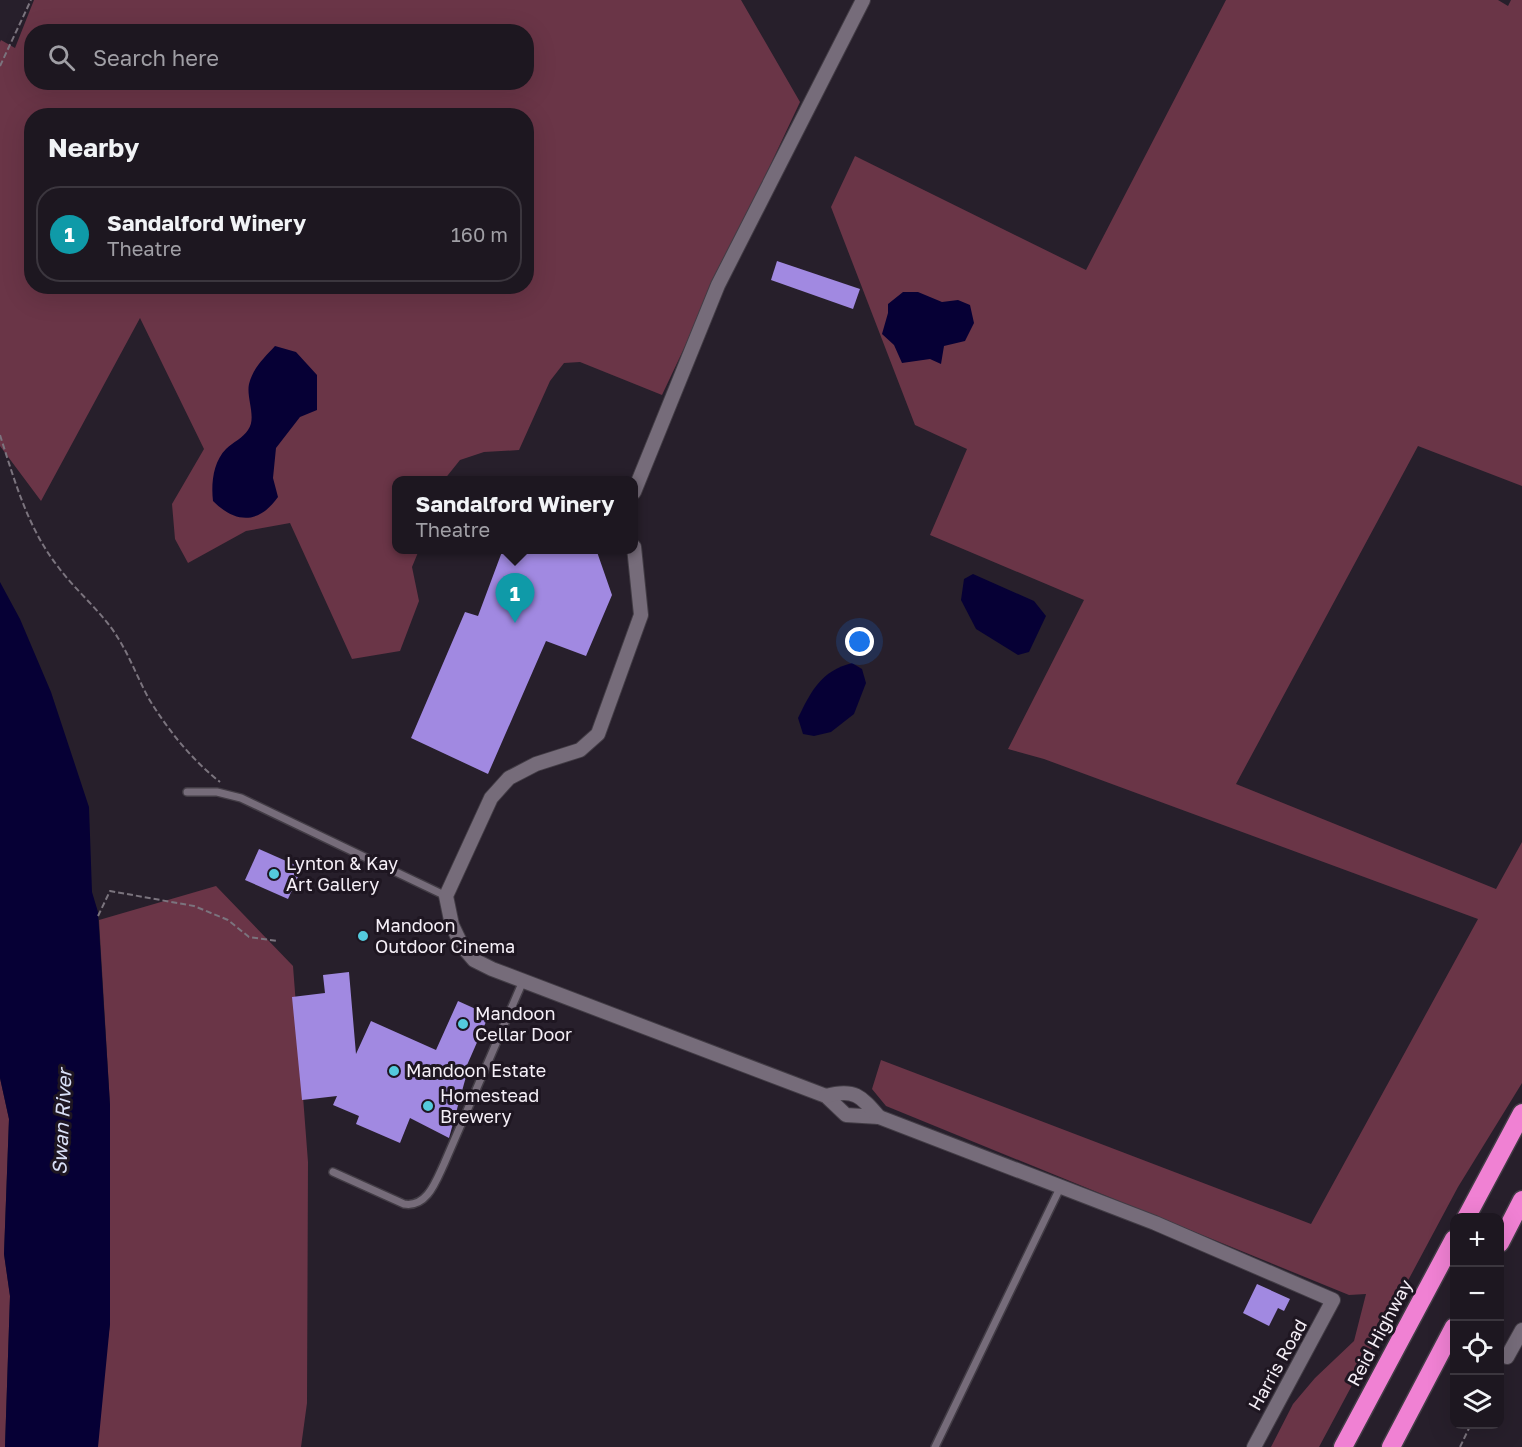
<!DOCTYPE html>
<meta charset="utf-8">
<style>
body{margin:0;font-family:"Golos Text",sans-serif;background:#252029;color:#f1f3f6}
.controls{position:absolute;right:18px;bottom:18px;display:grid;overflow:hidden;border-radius:12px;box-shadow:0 6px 24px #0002}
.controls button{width:54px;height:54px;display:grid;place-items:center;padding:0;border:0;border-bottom:2px solid #3b363e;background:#1d1720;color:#f1f3f6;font:30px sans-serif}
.you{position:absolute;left:860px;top:642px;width:21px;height:21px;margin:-15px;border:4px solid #fff;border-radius:50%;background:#1a73e8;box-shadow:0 0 0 9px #1a73e833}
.badge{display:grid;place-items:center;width:39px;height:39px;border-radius:50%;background:#54cadd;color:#fff;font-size:20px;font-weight:700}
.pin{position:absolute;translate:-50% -50px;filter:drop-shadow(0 2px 3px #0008)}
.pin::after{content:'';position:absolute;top:32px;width:21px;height:18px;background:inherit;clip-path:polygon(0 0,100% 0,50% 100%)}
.popup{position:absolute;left:392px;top:476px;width:246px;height:78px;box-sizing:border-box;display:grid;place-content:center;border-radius:12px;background:#1d1720;filter:drop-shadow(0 2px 4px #0005);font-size:20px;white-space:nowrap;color:#a09fa5}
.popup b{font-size:22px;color:#f1f3f6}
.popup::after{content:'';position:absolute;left:50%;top:100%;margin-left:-12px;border:12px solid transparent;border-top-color:#1d1720}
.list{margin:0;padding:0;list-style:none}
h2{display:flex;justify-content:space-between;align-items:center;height:78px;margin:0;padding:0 24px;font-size:26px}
h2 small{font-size:20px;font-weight:400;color:#a09fa5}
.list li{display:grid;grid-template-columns:39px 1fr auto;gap:18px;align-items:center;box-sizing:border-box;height:96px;margin:0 12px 12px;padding:0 12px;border:2px solid #3b363e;border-radius:24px}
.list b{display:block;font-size:22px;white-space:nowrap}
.list p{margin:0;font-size:20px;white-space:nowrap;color:#a09fa5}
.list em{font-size:20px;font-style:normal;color:#a09fa5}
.icon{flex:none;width:33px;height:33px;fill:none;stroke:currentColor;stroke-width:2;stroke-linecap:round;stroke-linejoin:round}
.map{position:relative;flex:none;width:1522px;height:1447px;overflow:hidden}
.search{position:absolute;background:#1d1720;box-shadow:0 6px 24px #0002;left:24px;top:24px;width:510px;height:66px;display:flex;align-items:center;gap:15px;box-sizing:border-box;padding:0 21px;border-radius:24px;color:#a09fa5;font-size:22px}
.panel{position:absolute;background:#1d1720;box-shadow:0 6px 24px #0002;left:24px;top:108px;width:510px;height:186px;border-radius:24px}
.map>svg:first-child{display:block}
.green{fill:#6a3547;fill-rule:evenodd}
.water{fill:#060035}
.building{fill:#a189e1}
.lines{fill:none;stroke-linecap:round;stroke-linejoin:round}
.lane-casing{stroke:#423c45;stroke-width:10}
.street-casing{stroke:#423c45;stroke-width:16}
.highway-casing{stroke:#423c45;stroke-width:21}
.path{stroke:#7b747e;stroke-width:2;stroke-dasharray:6 3;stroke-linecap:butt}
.lane{stroke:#766c7a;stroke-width:7}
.street{stroke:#766c7a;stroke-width:14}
.highway{stroke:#f081d3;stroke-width:18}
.poi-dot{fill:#54cadd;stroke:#1e1621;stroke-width:2}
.labels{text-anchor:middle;stroke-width:6;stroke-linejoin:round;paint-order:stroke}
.poi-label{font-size:18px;fill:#f5eff7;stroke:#1e1621;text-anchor:start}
.street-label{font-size:18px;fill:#f5eff7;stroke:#1e1621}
.water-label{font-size:20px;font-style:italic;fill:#d9dff6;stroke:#1e1621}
</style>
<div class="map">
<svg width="1522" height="1447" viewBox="0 0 1522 1447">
<rect width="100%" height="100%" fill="#271f2b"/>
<g class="green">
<path d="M34,0H741L800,102L662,395L580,362L564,363L550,381L519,450L484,452L460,460L444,480H396V550H419L412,567L419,601L400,651L352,659L290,523L246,531L188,563L175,539L172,504L204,449L140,318L41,501L0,446V42L1,40L15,48ZM32,32H526V82H32ZM32,116H526V286H32Z"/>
<polygon points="1226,0 1498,0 1508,6 1511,0 1522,0 1522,486 1418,446 1236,784 1496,889 1522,842 1522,1083 1458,1187 1319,1447 1271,1447 1293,1404 1315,1378 1354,1341 1366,1294 1349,1295 886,1106 872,1089 881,1060 1311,1224 1478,919 1044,759 1008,749 1084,600 930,535 967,449 915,425 831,207 855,156 1086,270"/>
<polygon points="216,886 293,966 308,1162 307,1403 301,1447 93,1447 110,1324 110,1105 99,920"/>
<polygon points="0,1078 9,1119 4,1254 10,1296 5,1447 0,1447"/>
</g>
<g class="water">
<polygon points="903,292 918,292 942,302 958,300 970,305 974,323 965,341 944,346 941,364 930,359 902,363 894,345 882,334 888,313 888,304"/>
<path d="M275,346L296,352L317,375V410L300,417L276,448L273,478L278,497C259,524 236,524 213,501C211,484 213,462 226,449C233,442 243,438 248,430C257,418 246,398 249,384C253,368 264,358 275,346Z"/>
<polygon points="973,574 1034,601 1046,616 1029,652 1018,655 976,629 961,600 964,579"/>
<polygon points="0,582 20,619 51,692 89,807 92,892 98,912 110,1105 110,1324 98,1447 5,1447 10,1296 4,1254 9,1119 0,1078"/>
<path d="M852,663L862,669L866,683L854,714L831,732L814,736L803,734L798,718C811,691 821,671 852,663Z"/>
</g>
<g class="building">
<polygon points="777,261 860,289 853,309 771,280"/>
<polygon points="503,549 596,549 612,595 586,656 546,641 488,774 411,738 465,612 478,616"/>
<polygon points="259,849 302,868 288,899 245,880"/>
<polygon points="349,972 356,1054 371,1021 436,1050 458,1001 489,1015 464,1072 467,1073 449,1138 410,1118 400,1143 356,1124 359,1116 333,1105 337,1096 302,1100 292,997 325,993 323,975"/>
<polygon points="1257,1284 1290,1299 1284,1311 1278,1308 1269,1326 1243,1313"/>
</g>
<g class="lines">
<g class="lane-casing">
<g id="lane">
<polyline points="187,792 217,792 241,798 446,896"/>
<path d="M333,1172L404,1204C427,1208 436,1181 444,1164L523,981"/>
<polyline points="935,1447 1060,1188"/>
</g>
</g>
<g class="street-casing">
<g id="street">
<polyline points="634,492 718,285 863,0"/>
<polyline points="634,547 641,615 598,734 580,750 536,764 509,778 491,798 446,896 452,925 462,946 474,960 492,969 826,1096 846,1115 879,1117 1155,1223 1333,1300 1254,1447"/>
<path d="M826,1096C854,1088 861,1096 879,1117"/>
<polyline points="1507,1357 1522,1330"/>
</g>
</g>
<g class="highway-casing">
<g id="highway">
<polyline points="1466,1218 1522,1113"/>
<polyline points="1500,1243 1522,1200"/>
<polyline points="1343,1447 1454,1239"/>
<polyline points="1391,1447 1454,1327"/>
</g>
</g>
<g class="path">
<polyline points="0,66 31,0"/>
<path d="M0,435C15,482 28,529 59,568C76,591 104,614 118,638C130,657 138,679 149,699C168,730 191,759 220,782"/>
<polyline points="98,916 110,891 194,906 228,920 249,937 277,941"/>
<polyline points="1460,1447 1471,1424"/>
</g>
<use href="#lane" class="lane"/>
<use href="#street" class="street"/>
<use href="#highway" class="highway"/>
</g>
<g class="poi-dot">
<circle cx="274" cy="874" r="6"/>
<circle cx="363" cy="936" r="6"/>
<circle cx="463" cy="1024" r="6"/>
<circle cx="394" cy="1071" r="6"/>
<circle cx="428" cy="1106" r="6"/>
</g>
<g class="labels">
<g class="poi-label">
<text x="286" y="870">Lynton &amp; Kay<tspan x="286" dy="21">Art Gallery</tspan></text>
<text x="375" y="932">Mandoon<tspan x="375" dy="21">Outdoor Cinema</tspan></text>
<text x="475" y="1020">Mandoon<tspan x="475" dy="21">Cellar Door</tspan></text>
<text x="406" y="1077">Mandoon Estate</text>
<text x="440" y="1102">Homestead<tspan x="440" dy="21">Brewery</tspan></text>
</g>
<g class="street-label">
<text transform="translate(1380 1333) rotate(-62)" y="6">Reid Highway</text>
<text transform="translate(1278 1365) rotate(-61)" y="6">Harris Road</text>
</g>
<g class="water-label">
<text transform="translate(62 1122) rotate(-87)" y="7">Swan River</text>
</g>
</g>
</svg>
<div class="controls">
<button>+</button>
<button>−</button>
<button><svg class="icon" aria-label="locate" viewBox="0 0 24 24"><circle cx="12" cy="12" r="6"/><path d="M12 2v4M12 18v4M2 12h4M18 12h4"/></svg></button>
<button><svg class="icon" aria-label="layers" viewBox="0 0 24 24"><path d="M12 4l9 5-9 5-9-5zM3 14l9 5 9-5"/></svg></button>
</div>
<div class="you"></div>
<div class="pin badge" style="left:515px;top:623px;background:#0f9aa8">1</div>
<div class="popup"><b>Sandalford Winery</b>Theatre</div>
<div class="search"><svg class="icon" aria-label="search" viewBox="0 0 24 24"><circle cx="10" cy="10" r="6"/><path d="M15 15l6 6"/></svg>Search here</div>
<section class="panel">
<h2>Nearby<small></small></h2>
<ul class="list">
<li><span class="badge" style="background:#0f9aa8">1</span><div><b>Sandalford Winery</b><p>Theatre</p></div><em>160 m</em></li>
</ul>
</section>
</div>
